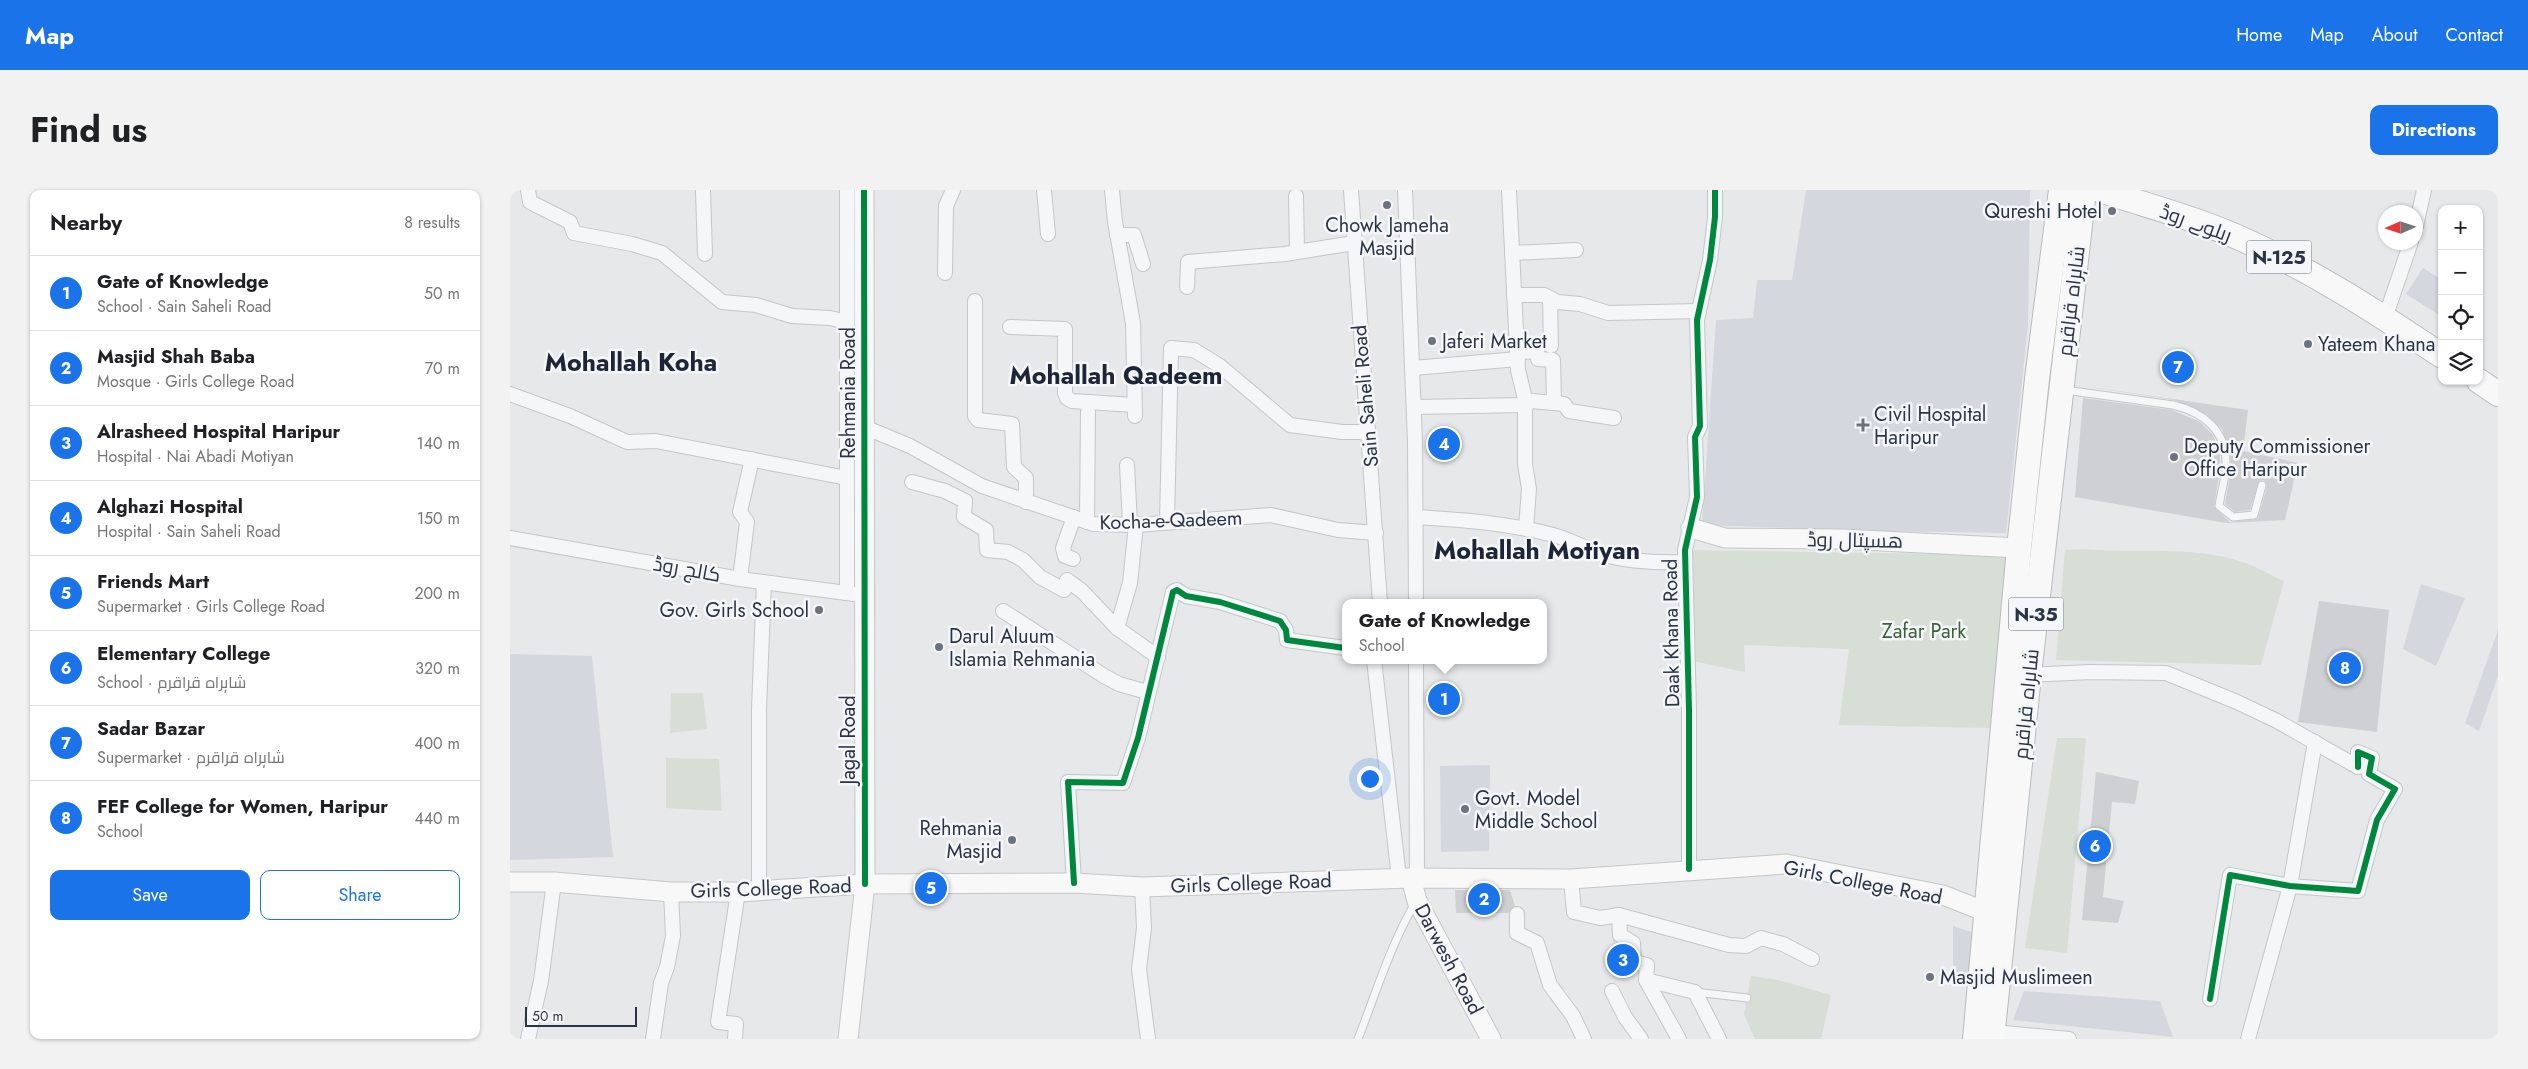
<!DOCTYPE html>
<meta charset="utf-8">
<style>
body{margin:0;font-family:Jost,Cairo,sans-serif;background:#f2f2f2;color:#202124}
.controls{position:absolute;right:15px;top:15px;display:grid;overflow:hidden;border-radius:10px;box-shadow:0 1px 4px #0004}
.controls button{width:45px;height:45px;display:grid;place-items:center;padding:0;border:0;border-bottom:1px solid #e0e0e0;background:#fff;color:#202124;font:25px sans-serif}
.compass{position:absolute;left:1868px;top:15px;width:45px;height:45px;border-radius:50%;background:#fff;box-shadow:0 1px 4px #0004;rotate:267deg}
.scale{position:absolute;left:15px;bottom:12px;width:112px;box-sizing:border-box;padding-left:5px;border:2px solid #2b3445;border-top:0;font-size:14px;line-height:18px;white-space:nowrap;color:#2b3445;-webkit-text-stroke:4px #f4f6f9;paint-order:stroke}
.you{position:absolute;left:859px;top:588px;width:18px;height:18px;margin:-12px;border:4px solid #fff;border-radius:50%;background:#1a73e8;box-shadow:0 0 0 8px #1a73e833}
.badge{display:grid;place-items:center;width:32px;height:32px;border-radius:50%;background:#1a73e8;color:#fff;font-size:16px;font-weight:700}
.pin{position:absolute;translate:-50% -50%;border:2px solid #fff;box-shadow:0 1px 5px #0006}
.popup{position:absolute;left:832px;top:409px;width:205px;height:65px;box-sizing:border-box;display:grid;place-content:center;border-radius:10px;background:#fff;filter:drop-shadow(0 1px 4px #0005);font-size:16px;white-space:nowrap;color:#757577}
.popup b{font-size:19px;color:#202124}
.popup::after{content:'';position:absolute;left:50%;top:100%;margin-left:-10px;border:10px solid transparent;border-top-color:#fff}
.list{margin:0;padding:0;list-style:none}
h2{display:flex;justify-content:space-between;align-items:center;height:65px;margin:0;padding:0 20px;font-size:21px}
h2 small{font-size:16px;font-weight:400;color:#757577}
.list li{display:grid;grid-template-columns:32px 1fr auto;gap:15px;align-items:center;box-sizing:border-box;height:75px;padding:0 20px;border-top:1px solid #e0e0e0}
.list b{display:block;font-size:19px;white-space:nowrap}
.list p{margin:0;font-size:16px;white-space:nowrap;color:#757577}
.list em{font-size:16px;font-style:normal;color:#757577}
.actions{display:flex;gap:10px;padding:15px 20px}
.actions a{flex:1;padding:11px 0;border:1px solid #1a73e8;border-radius:10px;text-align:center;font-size:18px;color:#1a73e8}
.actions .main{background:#1a73e8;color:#fff}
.icon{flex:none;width:28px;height:28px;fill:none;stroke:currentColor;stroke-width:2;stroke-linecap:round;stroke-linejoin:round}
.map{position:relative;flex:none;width:1988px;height:849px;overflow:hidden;border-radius:10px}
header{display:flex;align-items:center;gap:30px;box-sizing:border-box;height:70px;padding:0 25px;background:#1a73e8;color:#fff}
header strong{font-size:24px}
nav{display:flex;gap:28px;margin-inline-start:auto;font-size:18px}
.intro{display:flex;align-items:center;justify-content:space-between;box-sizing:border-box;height:120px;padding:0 30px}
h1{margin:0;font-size:35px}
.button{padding:12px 22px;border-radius:10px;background:#1a73e8;color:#fff;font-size:18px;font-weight:700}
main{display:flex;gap:30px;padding:0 30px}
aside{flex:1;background:#fff;border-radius:10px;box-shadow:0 1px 4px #0004}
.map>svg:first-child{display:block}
.built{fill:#d4d7dd}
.green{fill:#d6ded6}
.building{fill:#ced0d3}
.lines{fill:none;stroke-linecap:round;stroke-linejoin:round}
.lane-casing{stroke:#c4c6c8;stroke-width:9}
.street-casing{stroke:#c4c6c8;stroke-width:16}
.secondary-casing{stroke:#c4c6c8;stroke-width:21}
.highway-casing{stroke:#b8bbbf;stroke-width:26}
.lane{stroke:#f5f6f7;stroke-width:7}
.street{stroke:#f5f6f7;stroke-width:14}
.secondary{stroke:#f8f8f8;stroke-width:19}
.highway{stroke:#f8f8f8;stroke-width:24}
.cycleway-casing{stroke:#f4f6f9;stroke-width:9}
.cycleway{stroke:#00873e;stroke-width:6}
.poi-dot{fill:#6c737f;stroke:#f4f6f9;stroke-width:2}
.labels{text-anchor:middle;stroke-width:5;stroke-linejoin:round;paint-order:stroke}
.shield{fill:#f4f6f9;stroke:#676e7b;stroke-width:1}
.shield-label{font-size:19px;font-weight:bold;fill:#2b3445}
.poi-label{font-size:20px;fill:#2b3445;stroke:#f4f6f9;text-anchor:start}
.street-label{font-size:20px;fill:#2b3445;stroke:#f4f6f9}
.park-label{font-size:20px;fill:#3f6138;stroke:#f4f6f9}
.district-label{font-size:25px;font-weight:bold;fill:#1d2536;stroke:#f4f6f9}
</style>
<header>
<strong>Map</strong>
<nav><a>Home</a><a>Map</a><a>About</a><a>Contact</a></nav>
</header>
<div class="intro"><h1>Find us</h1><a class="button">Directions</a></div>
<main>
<aside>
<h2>Nearby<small>8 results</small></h2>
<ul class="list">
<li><span class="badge">1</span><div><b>Gate of Knowledge</b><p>School · Sain Saheli Road</p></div><em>50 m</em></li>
<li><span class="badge">2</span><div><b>Masjid Shah Baba</b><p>Mosque · Girls College Road</p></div><em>70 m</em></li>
<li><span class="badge">3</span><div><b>Alrasheed Hospital Haripur</b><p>Hospital · Nai Abadi Motiyan</p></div><em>140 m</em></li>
<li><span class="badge">4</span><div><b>Alghazi Hospital</b><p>Hospital · Sain Saheli Road</p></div><em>150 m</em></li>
<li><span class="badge">5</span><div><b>Friends Mart</b><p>Supermarket · Girls College Road</p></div><em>200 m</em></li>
<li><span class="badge">6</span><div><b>Elementary College</b><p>School · شاہراہ قراقرم</p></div><em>320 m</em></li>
<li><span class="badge">7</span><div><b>Sadar Bazar</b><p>Supermarket · شاہراہ قراقرم</p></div><em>400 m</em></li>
<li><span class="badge">8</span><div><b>FEF College for Women, Haripur</b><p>School</p></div><em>440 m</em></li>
</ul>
<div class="actions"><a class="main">Save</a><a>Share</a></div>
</aside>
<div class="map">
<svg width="1988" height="849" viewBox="0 0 1988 849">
<rect width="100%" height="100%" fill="#e6e8ea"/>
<g class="built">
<polygon points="1296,0 1520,0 1518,135 1496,343 1370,341 1192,335 1206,130 1243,128 1247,90 1282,90"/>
<polygon points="1913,78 1932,90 1932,127 1896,104"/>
<polygon points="1911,394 1955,408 1926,476 1893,459"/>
<polygon points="1988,440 1988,486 1969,541 1955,533"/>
<polygon points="0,464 82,466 103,667 0,670"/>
<polygon points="980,575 979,661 931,662 930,576"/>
<polygon points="1443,736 1464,743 1459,784 1443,783"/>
<polygon points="1514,801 1650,811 1663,847 1503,830"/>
</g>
<g class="green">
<path d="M1573,359C1625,364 1682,355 1732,372C1746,376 1760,385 1774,391L1751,475L1546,470L1555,360Z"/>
<polygon points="1177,360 1499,365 1482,538 1329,535 1339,459 1234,455 1235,482 1178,470"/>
<polygon points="161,503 193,503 197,539 160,543"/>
<polygon points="1547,548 1576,548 1557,763 1515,758"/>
<polygon points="156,568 209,569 212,621 156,618"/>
<polygon points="1241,786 1268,790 1321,805 1311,849 1245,849 1234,824"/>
</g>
<g class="building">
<polygon points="1574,196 1738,220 1733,261 1788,273 1775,330 1716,333 1565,307 1573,208 1662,220 1690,232 1703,245 1710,262 1710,278 1704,317 1720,332 1748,329 1757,296 1754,290 1749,291 1740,320 1725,322 1715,314 1721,279 1720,260 1712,239 1696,224 1664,210"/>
<polygon points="1809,411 1879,420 1867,542 1788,532"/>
<polygon points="1586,582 1629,591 1625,614 1602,612 1593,707 1614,711 1608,733 1572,730"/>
<polygon points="945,700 1000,700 1005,716 998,723 946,723"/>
</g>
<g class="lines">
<g class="lane-casing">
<g id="lane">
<path d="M1555,200L1663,215C1693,222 1716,240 1716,273C1716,287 1711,302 1709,316L1723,327L1744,325L1752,295"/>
<polyline points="1185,802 1237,808"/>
<path d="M848,849C866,803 880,756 905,713"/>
</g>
</g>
<g class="street-casing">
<g id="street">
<polyline points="18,0 20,12 60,32 64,43 122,54 152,63 212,112 246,115 282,126 320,128 337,132"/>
<polyline points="193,0 195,64"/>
<polyline points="337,0 337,403"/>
<polyline points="534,0 538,44"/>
<polyline points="602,0 605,32 623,133 625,226"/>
<polyline points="841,0 870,413"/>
<polyline points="895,0 905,252 906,413"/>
<polyline points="999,0 1008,180 1015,209 1015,274 1019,299 1016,338"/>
<polyline points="786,6 787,61"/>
<polyline points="1906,36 1914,0"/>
<polyline points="607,45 624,45 633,74"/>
<polyline points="1002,63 1066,60"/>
<polyline points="435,83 436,16 443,0"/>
<polyline points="677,97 678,72 775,64 844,53"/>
<polyline points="1004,105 1034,105 1047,112 1070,114 1098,123 1189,121"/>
<polyline points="1040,109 1041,156"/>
<polyline points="465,111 465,226 468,230 502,234 504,277 516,288 516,312"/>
<polyline points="1875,128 1901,52"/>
<polyline points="500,137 555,139 555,203 557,208 562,211 624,215"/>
<polyline points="1008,162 1027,161 1028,169 1043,170 1044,213"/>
<polyline points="903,178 1008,169"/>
<polyline points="0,204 60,226 117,252 146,251 337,288"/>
<polyline points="904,217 1015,215 1022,211 1054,214 1059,221 1104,228"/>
<polyline points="354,237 400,256 472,296 583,334 626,335 761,325 828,340 866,343"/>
<polyline points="617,275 620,334"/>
<polyline points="402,292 435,301 455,311 454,327 476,340 477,360 498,362 513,370 530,387 554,400 557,390 572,401 607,438 648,467"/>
<path d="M907,327C953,330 998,333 1043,345C1060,349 1075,359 1092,364C1119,372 1147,373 1175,372"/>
<polyline points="577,332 578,221"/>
<polyline points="657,332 661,158 684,160 710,176 780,235 832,242 858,242"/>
<polyline points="0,348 230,389 344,404"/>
<polyline points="563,369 555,366 553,358 564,327"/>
<polyline points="230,389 237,332 230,322 242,269"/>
<polyline points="493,421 594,486 609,494 637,502"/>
<polyline points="607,438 620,393 626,335"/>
<polyline points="864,470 889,688"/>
<polyline points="906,470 907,688"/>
<polyline points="1519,485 1581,482 1656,483 1727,512 1767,531 1848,577"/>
<polyline points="1179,679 1179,520 1175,360 1187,307 1185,247 1190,236 1187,130 1200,70 1205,27 1205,0"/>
<polyline points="1061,689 1064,722 1090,728 1109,725 1219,755 1236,756 1251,748 1273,754 1302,769"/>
<polyline points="564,693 558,592 613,593 628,548 663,402 667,400 676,406 710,412 770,431 776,440 777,450 835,458"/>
<polyline points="632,697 634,738 629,779 638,849"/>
<polyline points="249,699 249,519 254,392"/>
<polyline points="1007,724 1007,743 1027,753 1040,795 1063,826 1074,849"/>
<polyline points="1109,725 1110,745 1123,753 1124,772 1137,775 1136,790 1169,849"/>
<polyline points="1136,790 1185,802 1209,849"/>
<polyline points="1102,801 1115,827 1131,849"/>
<polyline points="1700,809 1720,685 1780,696 1848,701 1867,630 1885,599 1859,584 1862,568 1848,562 1848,577"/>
<polyline points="1483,842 1559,849"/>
<polyline points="18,849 31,791 44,692"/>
<polyline points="143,849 151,793 157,777 163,746 161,702"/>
<polyline points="225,849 226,834 208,832 228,702"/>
<polyline points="1738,849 1780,696 1805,552"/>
</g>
</g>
<g class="secondary-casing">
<g id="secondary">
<polyline points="1181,338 1215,348 1333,349 1509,358"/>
<polyline points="901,688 907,711 981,849"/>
<polyline points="0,692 44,692 161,702 228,702 355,694 564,693 632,697 901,688 1061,689 1276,674 1433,705 1476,722"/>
<polyline points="338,849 355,694 354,0"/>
</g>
</g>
<g class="highway-casing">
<g id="highway">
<path d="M1590,0C1638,16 1688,29 1734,50C1805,82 1868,123 1932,166"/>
<polyline points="1969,191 1988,204"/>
<polyline points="1465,849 1509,358 1527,189 1551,0"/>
<polyline points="1482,849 1519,485 1574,0"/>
</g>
</g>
<use href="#lane" class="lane"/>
<use href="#street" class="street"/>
<use href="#secondary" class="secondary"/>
<use href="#highway" class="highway"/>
<g class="cycleway-casing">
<g id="cycleway">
<polyline points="354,0 355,694"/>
<polyline points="1179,679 1179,520 1175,360 1187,307 1185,247 1190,236 1187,130 1200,70 1205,27 1205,0"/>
<polyline points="564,693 558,592 613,593 628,548 663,402 667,400 676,406 710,412 770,431 776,440 777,450 835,458"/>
<polyline points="1700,809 1720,685 1780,696 1848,701 1867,630 1885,599 1859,584 1862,568 1848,562 1848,577"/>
</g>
</g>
<use href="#cycleway" class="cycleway"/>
</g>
<g class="poi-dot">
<circle cx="877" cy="15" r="5"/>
<circle cx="1602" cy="21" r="5"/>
<circle cx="922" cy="151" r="5"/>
<circle cx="1798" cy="154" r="5"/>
<path d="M1350.5 227.5h5v5h5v5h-5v5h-5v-5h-5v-5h5z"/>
<circle cx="1664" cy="267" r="5"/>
<circle cx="309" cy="420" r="5"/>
<circle cx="429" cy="457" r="5"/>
<circle cx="955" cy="619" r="5"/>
<circle cx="502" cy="650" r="5"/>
<circle cx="1420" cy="787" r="5"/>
</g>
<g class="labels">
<g class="shield">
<rect x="1736.5" y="50.5" width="65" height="33" rx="4"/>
<rect x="1498.5" y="407.5" width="55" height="33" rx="4"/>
</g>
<g class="shield-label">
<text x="1769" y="74">N-125</text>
<text x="1526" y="431">N-35</text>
</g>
<g class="poi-label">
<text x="1592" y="28" text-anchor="end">Qureshi Hotel</text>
<text x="877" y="42" text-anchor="middle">Chowk Jameha<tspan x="877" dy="23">Masjid</tspan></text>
<text x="932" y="158">Jaferi Market</text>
<text x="1808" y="161">Yateem Khana</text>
<text x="1364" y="231">Civil Hospital<tspan x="1364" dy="23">Haripur</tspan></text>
<text x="1674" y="263">Deputy Commissioner<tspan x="1674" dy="23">Office Haripur</tspan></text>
<text x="299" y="427" text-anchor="end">Gov. Girls School</text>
<text x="439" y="453">Darul Aluum<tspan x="439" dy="23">Islamia Rehmania</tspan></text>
<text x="965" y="615">Govt. Model<tspan x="965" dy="23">Middle School</tspan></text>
<text x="492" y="645" text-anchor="end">Rehmania<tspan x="492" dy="23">Masjid</tspan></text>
<text x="1430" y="794">Masjid Muslimeen</text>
</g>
<g class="street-label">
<text transform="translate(1686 33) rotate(20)" y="7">ریلوے روڈ</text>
<text transform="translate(1561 111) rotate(-83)" y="7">شاہراہ قراقرم</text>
<text transform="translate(338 203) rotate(-90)" y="7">Rehmania Road</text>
<text transform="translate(855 206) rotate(-95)" y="7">Sain Saheli Road</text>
<text transform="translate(661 330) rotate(-2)" y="7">Kocha-e-Qadeem</text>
<text transform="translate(1345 350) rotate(1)" y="7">ھسپتال روڈ</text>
<text transform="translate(177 379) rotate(10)" y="7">کالج روڈ</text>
<text transform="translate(1161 443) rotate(-91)" y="7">Daak Khana Road</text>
<text transform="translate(1516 514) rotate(-84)" y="7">شاہراہ قراقرم</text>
<text transform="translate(338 550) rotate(-90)" y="7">Jagal Road</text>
<text transform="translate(1353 692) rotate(11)" y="7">Girls College Road</text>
<text transform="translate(741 693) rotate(-2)" y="7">Girls College Road</text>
<text transform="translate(261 698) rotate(-2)" y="7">Girls College Road</text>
<text transform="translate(939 769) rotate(62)" y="7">Darwesh Road</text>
</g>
<g class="park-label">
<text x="1414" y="448">Zafar Park</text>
</g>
<g class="district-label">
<text x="121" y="181">Mohallah Koha</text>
<text x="606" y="194">Mohallah Qadeem</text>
<text x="1027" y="369">Mohallah Motiyan</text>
</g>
</g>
</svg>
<div class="controls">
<button>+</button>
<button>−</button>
<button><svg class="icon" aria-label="locate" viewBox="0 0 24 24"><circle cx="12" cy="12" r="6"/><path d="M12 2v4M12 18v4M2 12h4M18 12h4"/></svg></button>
<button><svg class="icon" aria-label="layers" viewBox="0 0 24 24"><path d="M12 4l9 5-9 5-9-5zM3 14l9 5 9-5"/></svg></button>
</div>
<svg class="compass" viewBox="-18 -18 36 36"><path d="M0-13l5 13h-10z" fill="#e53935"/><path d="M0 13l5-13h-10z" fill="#757577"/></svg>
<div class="scale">50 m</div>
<div class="you"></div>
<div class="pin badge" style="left:934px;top:509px">1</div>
<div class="popup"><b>Gate of Knowledge</b>School</div>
<div class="pin badge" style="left:974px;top:709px">2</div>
<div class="pin badge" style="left:1113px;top:770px">3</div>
<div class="pin badge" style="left:934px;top:254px">4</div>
<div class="pin badge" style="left:421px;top:698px">5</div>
<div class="pin badge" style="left:1585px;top:656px">6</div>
<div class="pin badge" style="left:1668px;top:177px">7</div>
<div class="pin badge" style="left:1835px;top:478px">8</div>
</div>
</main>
